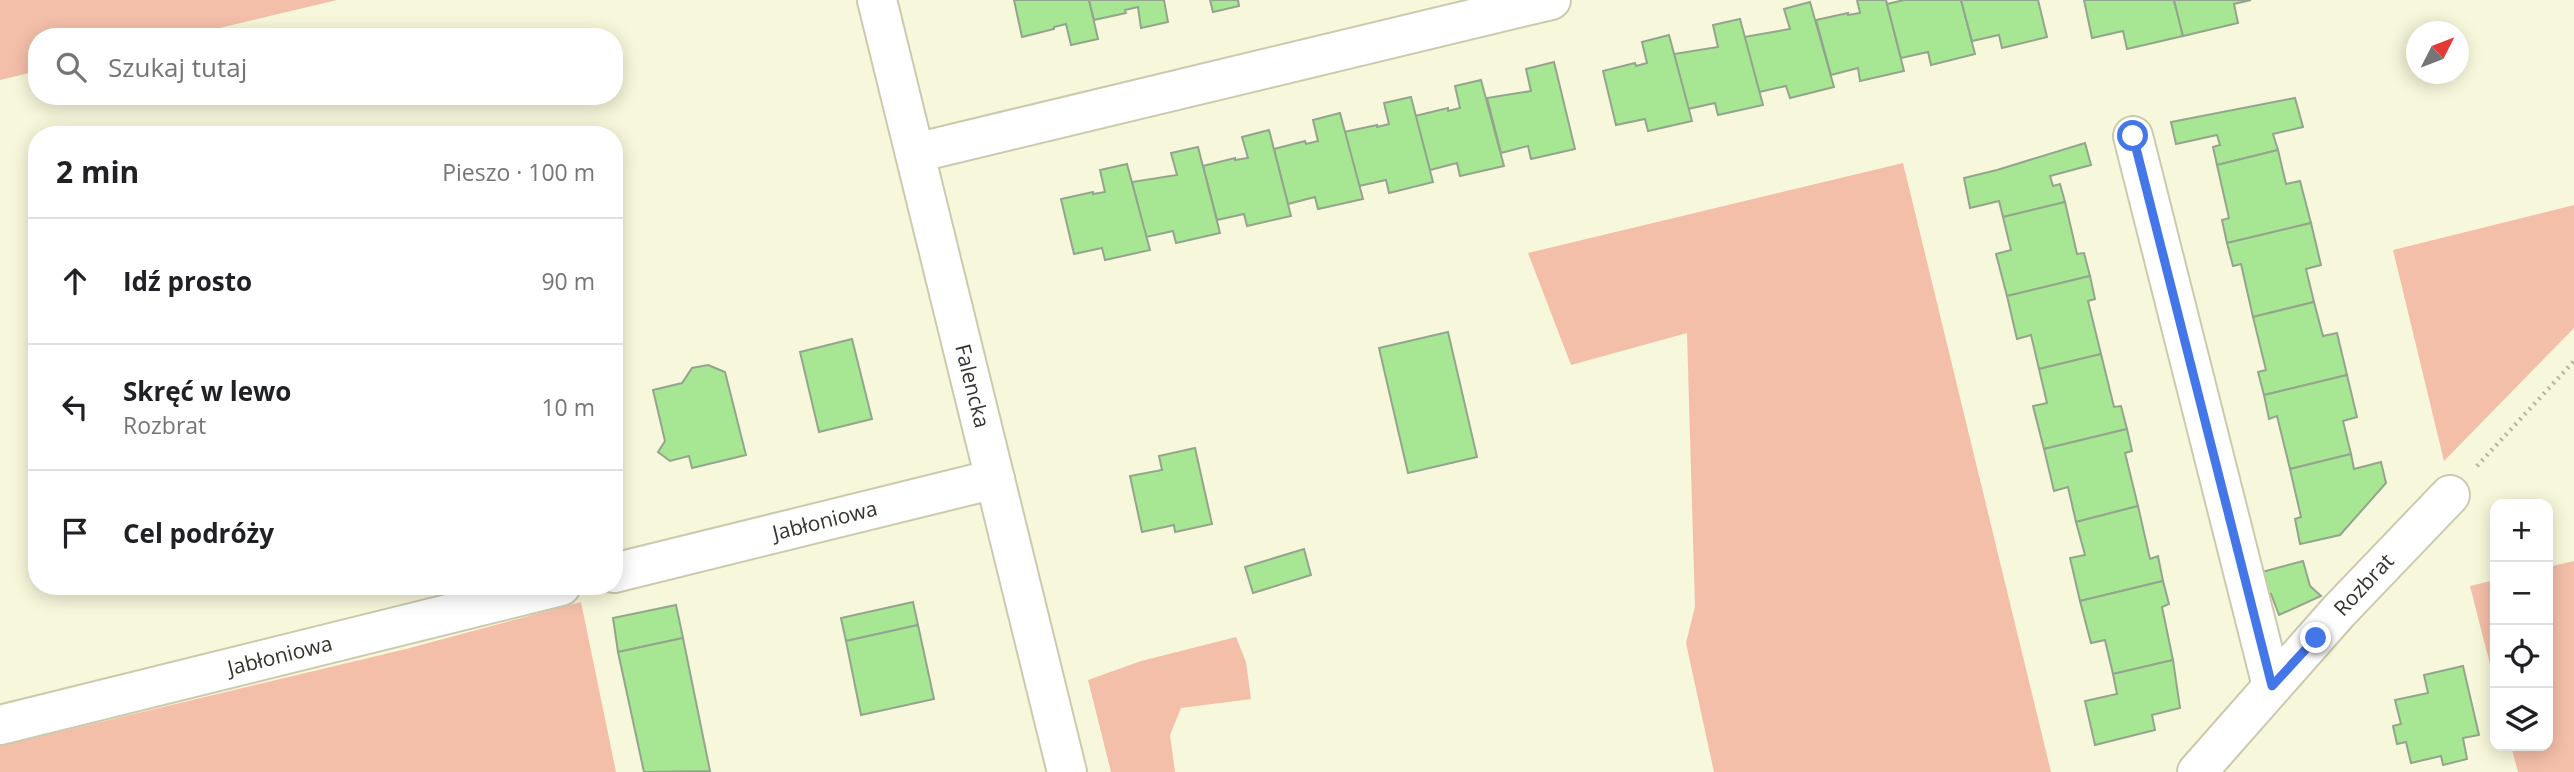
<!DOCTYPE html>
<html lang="pl">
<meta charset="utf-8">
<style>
body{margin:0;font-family:"Open Sans",sans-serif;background:#f2f2f2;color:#202124}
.controls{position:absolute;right:21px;bottom:21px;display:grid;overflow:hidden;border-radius:14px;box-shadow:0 4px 18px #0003}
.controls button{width:63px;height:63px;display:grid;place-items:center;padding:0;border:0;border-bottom:2px solid #e0e0e0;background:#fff;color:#202124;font:35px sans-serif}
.compass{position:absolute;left:2406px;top:21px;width:63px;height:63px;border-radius:50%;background:#fff;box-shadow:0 4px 18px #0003;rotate:48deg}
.stop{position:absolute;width:21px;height:21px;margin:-16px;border:5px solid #4377e8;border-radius:50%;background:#fff}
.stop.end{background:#4377e8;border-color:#fff;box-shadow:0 2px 7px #0008}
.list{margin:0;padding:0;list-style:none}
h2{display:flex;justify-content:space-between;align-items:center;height:91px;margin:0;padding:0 28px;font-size:30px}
h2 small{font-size:23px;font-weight:400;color:#757577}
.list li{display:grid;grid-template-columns:46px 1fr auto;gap:21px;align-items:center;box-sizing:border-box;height:126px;padding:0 28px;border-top:2px solid #e0e0e0}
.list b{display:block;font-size:26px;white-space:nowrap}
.list p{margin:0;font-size:23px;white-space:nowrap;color:#757577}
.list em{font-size:23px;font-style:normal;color:#757577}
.icon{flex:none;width:38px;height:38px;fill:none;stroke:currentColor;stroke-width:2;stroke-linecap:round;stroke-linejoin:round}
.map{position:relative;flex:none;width:2574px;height:772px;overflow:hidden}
.search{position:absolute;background:#fff;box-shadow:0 4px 18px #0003;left:28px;top:28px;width:595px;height:77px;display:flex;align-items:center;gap:18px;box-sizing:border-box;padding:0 24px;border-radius:28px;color:#757577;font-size:26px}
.panel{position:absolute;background:#fff;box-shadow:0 4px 18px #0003;left:28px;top:126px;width:595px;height:469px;border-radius:28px}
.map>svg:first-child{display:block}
.green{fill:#f4bfa9}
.building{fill:#a7e692;stroke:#94a58f;stroke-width:2}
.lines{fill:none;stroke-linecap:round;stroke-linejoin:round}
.minor-casing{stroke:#cbcaaf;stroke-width:42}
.path{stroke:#b5b59f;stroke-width:4.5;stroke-dasharray:2 5;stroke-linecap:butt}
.minor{stroke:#fff;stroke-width:38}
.route{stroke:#4377e8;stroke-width:9}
.labels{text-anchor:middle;stroke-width:6;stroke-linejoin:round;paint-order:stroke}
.street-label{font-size:21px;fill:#35352b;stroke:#fff}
</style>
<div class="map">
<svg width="2574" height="772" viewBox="0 0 2574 772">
<rect width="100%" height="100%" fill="#f7f7db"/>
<g class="green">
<polygon points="0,0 337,0 182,37 37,37 37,71 0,80"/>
<polygon points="1903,163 2051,772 1714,772 1686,643 1695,607 1687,333 1571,365 1528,253"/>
<polygon points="2574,205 2574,328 2444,461 2393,250"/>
<polygon points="2574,561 2574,772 2518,772 2511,746 2548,746 2548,567"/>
<polygon points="2495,580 2495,684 2470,586"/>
<polygon points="581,602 616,772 0,772 0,746 406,649"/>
<polygon points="1236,637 1246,662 1251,699 1181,708 1170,735 1175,772 1111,772 1088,680 1141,661"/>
</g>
<g class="building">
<polygon points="1014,0 1089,0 1098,39 1071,45 1066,24 1054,27 1054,29 1022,37"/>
<polygon points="1089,0 1164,0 1168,22 1141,28 1138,7 1125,10 1126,13 1094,20"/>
<polygon points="1210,0 1238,0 1239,6 1213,12"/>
<polygon points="1857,0 1886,0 1904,71 1860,81 1858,68 1831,75 1816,20 1848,13 1848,15 1860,13"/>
<polygon points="1904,0 1961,0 1975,54 1931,65 1928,52 1901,58 1887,4"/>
<polygon points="1961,0 2038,0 2047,37 2002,48 1999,35 1972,41"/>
<polygon points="2084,0 2174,0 2183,36 2127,49 2123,31 2092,38"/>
<polygon points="2174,0 2251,0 2234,4 2238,23 2183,36"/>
<polygon points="1810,2 1834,87 1790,98 1786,86 1759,92 1744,37 1790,29 1784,9"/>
<polygon points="1740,19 1763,105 1718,115 1715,103 1688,109 1674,54 1718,47 1713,25"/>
<polygon points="1669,35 1692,121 1648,131 1645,119 1616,125 1603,71 1635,63 1636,66 1647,63 1642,42"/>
<polygon points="1554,62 1575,149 1531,159 1528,146 1501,153 1487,98 1531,91 1526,69"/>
<polygon points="1481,80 1504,166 1460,176 1457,163 1430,170 1415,116 1448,108 1448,111 1460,108 1455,86"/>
<polygon points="1411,97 1433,182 1389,193 1386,180 1359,186 1344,132 1377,125 1377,127 1389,124 1384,103"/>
<polygon points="2295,98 2303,127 2273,134 2278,150 2217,165 2213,147 2220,145 2217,135 2176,144 2171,122"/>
<polygon points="1340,113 1363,199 1318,209 1315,197 1288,204 1274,149 1305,141 1306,144 1318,141 1313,120"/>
<polygon points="1269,130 1291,216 1247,226 1244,214 1217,220 1203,166 1235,158 1235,160 1248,158 1242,137"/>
<polygon points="2085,143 2091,165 2050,176 2053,186 2060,184 2065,202 2003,217 1999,201 1970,208 1964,178 1997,170"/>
<polygon points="1198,147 1220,233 1176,243 1173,231 1146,237 1132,182 1177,175 1171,153"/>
<polygon points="2278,150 2286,184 2300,181 2311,223 2227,243 2222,220 2229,218 2217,165"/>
<polygon points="1127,164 1150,250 1105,260 1102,248 1074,254 1061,199 1093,192 1093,194 1105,192 1100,170"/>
<polygon points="2065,202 2077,254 2084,253 2090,276 2007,296 1996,254 2011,250 2003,217"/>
<polygon points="2311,223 2321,265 2306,269 2314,302 2253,317 2241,264 2233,266 2227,243"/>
<polygon points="2090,276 2095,299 2088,301 2101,354 2039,369 2031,335 2017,339 2007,296"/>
<polygon points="2314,302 2323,336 2337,333 2347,375 2264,395 2258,372 2266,370 2253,317"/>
<polygon points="1448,332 1477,457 1408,473 1379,348"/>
<polygon points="852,339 872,419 819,432 800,352"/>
<polygon points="2101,354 2114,407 2121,406 2127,429 2044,449 2033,406 2047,403 2039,369"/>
<polygon points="708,365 725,372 746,455 692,468 689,456 670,461 658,452 665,441 653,390 682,383 692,368"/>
<polygon points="2347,375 2357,417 2343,421 2351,454 2290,469 2277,416 2269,419 2264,395"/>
<polygon points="2127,429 2132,451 2125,453 2138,506 2076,522 2068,487 2054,491 2044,449"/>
<polygon points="1195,448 1212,524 1175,532 1174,525 1142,532 1130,476 1162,470 1159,456"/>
<polygon points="2351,454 2354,469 2381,462 2386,483 2340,535 2300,544 2295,519 2301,517 2290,469"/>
<polygon points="2138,506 2150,559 2158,556 2163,581 2080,601 2070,558 2085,555 2076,522"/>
<polygon points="1304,549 1311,575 1253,593 1245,567"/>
<polygon points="2303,561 2310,586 2321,596 2279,615 2271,594 2267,596 2262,572"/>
<polygon points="2163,581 2169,604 2162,607 2173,660 2113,674 2105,640 2091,643 2080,601"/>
<polygon points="913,602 918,625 846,641 841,618"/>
<polygon points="676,605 683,638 618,652 613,618"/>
<polygon points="918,625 934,699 861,715 846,641"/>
<polygon points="683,638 710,771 644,772 618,652"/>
<polygon points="2173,660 2180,708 2152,715 2155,730 2095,745 2085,701 2117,694 2113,674"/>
<polygon points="2463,666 2479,735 2463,738 2467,759 2443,765 2441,756 2411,763 2406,742 2397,744 2393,726 2401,724 2395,700 2428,693 2424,675"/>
</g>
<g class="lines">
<g class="minor-casing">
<g id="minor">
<polyline points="877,0 1067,772"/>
<polyline points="2133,136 2272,686"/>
<polyline points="915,153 1551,0"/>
<polyline points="614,573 995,479"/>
<polyline points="0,725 561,586"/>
<polyline points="2197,772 2339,611 2450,495"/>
</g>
</g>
<polyline class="path" points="2477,466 2574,361"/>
<use href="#minor" class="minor"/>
</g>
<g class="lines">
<polyline class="route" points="2133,136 2272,686 2316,638"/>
</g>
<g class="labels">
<g class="street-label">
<text transform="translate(972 386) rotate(76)" y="7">Falencka</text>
<text transform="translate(825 521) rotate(-14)" y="7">Jabłoniowa</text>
<text transform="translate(2364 585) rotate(-47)" y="7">Rozbrat</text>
<text transform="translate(280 656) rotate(-14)" y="7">Jabłoniowa</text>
</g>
</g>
</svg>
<div class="controls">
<button>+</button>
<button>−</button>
<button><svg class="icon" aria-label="locate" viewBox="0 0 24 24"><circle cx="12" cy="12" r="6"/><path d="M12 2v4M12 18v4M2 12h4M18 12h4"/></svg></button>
<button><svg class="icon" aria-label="layers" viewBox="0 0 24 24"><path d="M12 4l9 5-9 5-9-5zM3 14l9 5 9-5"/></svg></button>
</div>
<svg class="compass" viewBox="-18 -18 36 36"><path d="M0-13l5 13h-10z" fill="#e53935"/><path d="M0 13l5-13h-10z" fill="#757577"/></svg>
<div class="stop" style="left:2133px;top:136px"></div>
<div class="stop end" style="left:2316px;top:638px"></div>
<div class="search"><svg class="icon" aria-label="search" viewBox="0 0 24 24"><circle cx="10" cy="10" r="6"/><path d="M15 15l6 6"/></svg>Szukaj tutaj</div>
<section class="panel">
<h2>2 min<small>Pieszo · 100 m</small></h2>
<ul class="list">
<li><svg class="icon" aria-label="ahead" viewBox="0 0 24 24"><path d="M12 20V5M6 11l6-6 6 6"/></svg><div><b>Idź prosto</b></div><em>90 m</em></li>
<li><svg class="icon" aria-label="left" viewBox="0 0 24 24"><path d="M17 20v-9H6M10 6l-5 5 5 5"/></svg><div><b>Skręć w lewo</b><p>Rozbrat</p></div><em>10 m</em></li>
<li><svg class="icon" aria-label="arrive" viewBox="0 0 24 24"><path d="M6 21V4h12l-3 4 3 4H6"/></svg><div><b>Cel podróży</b></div></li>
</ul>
</section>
</div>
